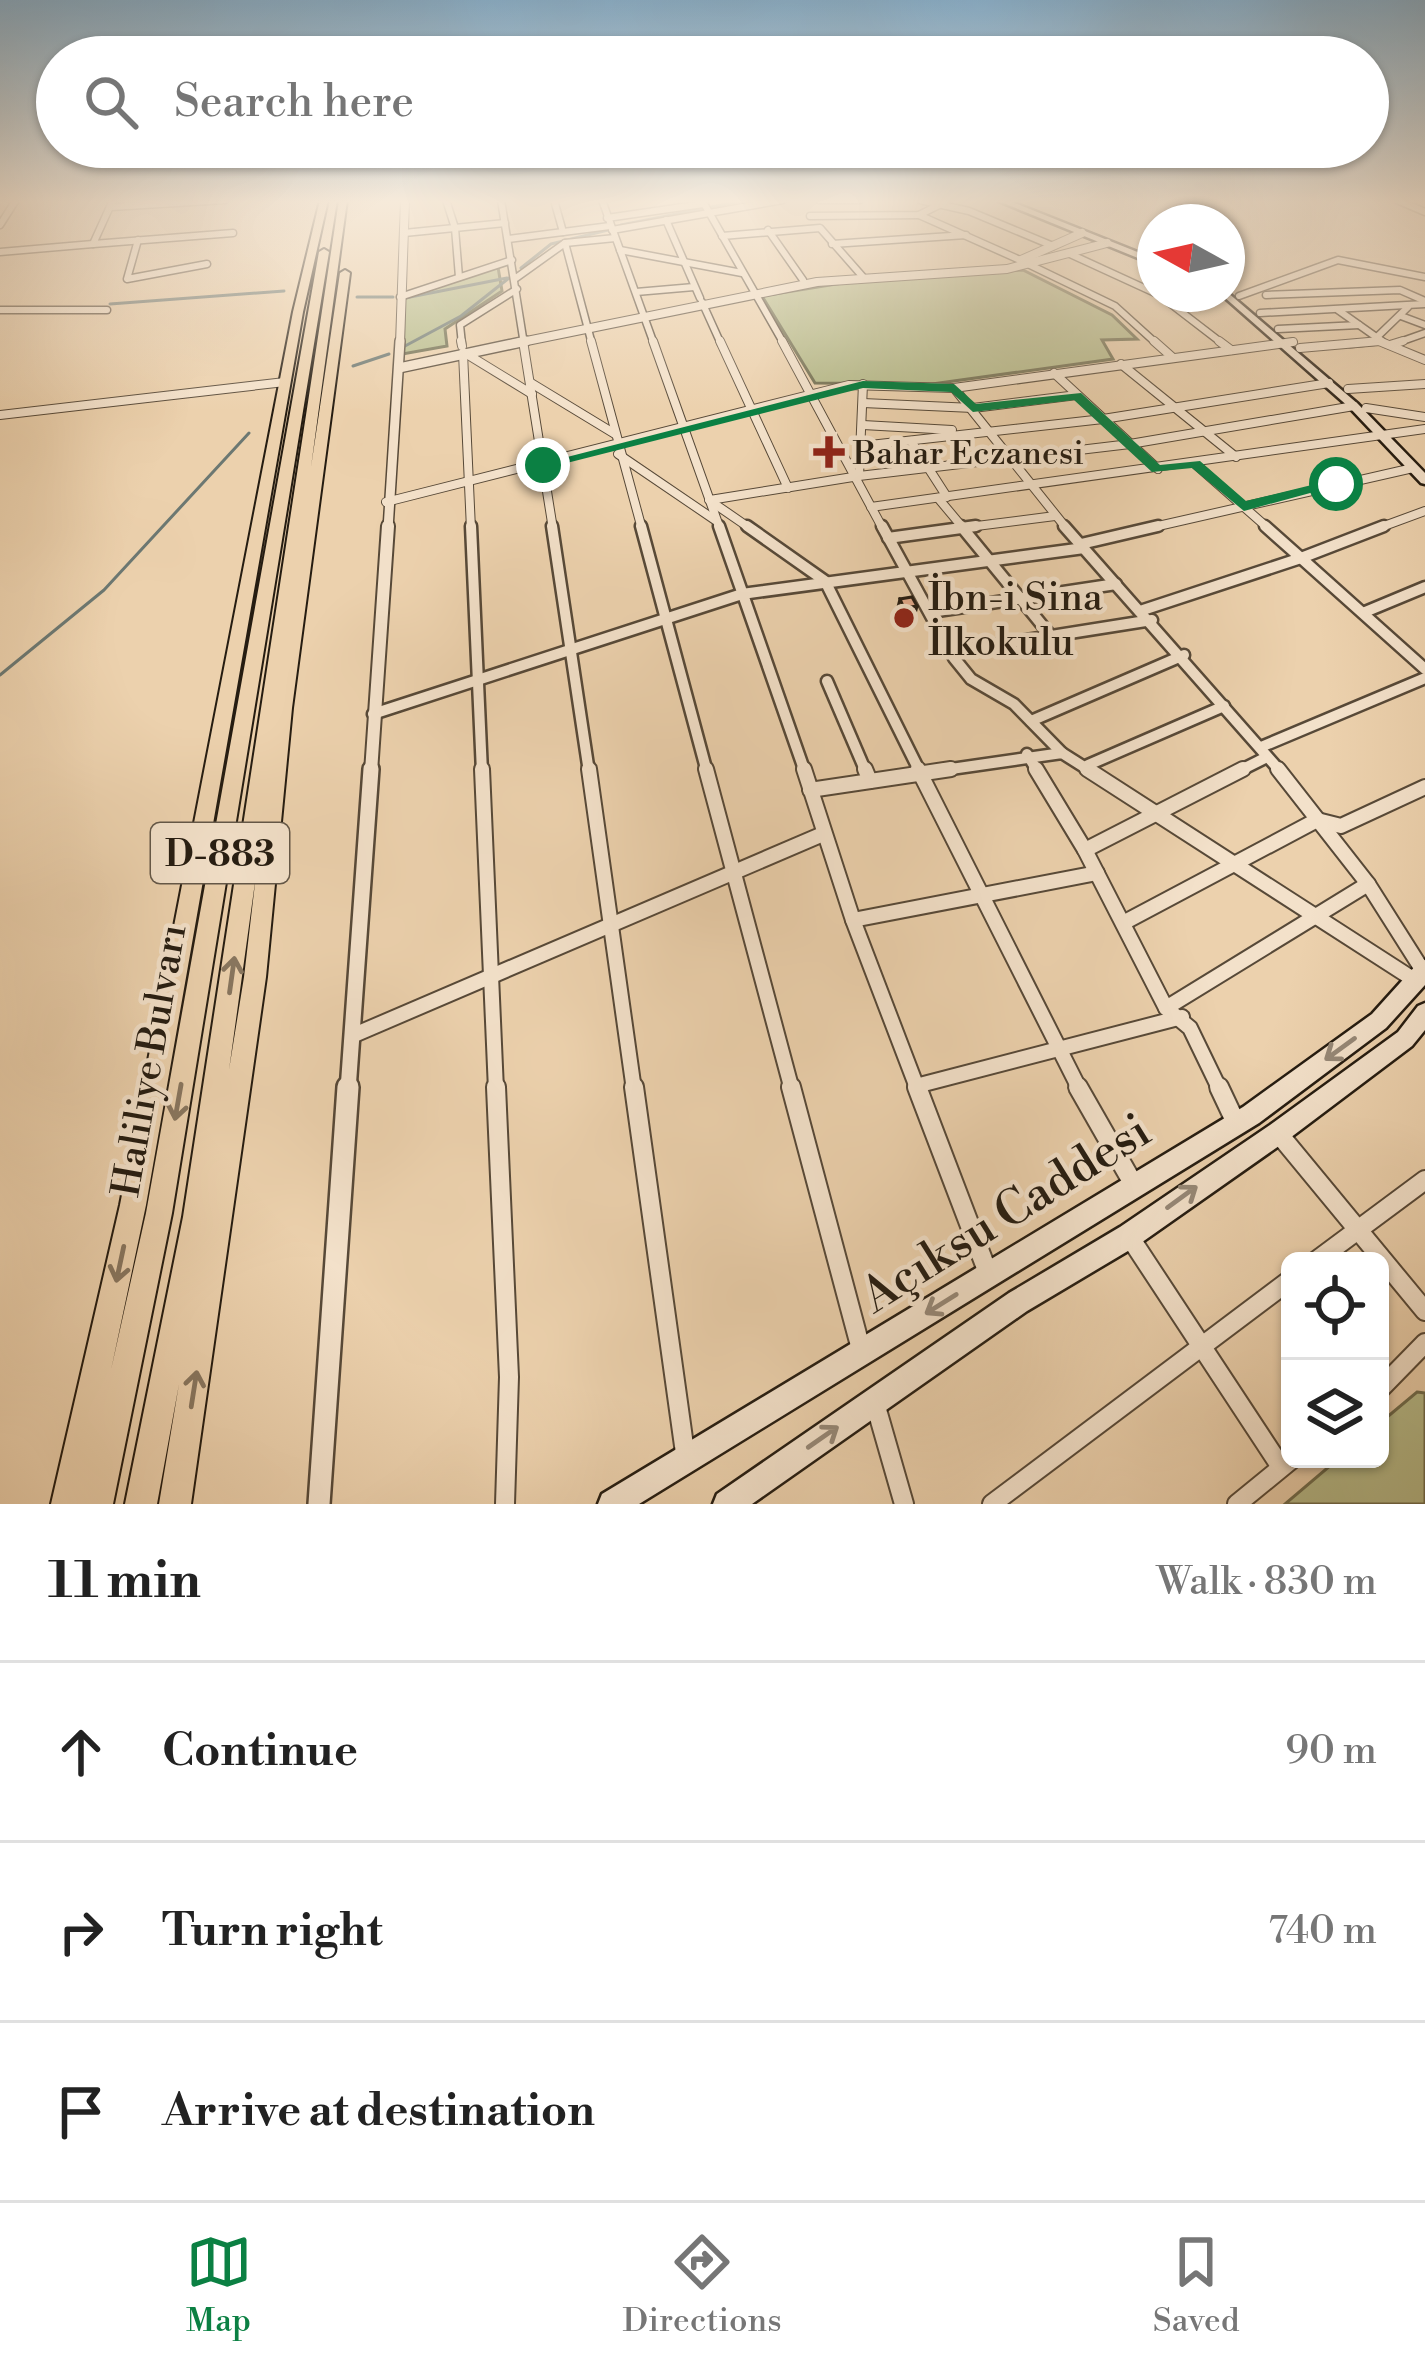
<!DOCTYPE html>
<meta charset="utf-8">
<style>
body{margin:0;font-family:"Libre Bodoni",serif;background:#f6f6f6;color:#222}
.controls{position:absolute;right:36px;bottom:36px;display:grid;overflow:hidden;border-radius:18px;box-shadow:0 3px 9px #0004}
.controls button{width:108px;height:108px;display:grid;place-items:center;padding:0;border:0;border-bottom:3px solid #e0e0e0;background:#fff;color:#222;font:60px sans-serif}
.compass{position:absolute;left:1137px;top:204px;width:108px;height:108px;border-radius:50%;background:#fff;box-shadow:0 3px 9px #0004;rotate:278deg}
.stop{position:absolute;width:36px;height:36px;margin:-27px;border:9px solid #0b8043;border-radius:50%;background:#fff}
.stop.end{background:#0b8043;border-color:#fff;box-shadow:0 3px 12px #0008}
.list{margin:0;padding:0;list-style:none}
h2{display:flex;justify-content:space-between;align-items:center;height:156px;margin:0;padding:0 48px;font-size:51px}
h2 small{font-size:39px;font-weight:400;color:#767676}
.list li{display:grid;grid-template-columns:78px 1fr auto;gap:36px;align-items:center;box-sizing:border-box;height:180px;padding:0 48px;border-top:3px solid #e0e0e0}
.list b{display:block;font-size:45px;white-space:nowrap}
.list em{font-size:39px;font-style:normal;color:#767676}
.icon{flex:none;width:66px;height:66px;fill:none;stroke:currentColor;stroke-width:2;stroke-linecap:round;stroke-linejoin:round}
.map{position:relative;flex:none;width:1425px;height:1504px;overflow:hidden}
.search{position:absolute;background:#fff;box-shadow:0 3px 9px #0004;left:36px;right:36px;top:36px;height:132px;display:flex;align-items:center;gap:30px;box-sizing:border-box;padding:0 42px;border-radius:66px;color:#767676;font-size:45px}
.sheet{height:696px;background:#fff}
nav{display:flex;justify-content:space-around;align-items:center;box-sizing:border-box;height:168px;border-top:3px solid #e0e0e0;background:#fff;font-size:33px;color:#767676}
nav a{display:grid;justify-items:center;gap:6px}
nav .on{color:#0b8043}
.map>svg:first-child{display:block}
.green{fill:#b6bc8b;stroke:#6e6c4e;stroke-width:3}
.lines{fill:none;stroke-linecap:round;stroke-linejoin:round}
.stream{stroke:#6c7872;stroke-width:3}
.minor-far4-casing{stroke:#574938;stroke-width:9}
.minor-far3-casing{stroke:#574938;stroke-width:10}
.minor-far2-casing{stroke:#574938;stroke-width:15}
.minor-far1-casing{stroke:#574938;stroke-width:18}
.minor-casing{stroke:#574938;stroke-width:22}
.tertiary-far4-casing{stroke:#574938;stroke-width:10}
.tertiary-far3-casing{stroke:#574938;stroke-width:12}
.tertiary-far2-casing{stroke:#574938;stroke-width:16}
.tertiary-far1-casing{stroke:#574938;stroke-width:20}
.tertiary-casing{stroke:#574938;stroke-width:26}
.secondary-casing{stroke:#251c11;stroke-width:5}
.trunk-casing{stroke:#251c11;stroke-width:4}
.minor-far4{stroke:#f3e1ca;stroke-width:6}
.minor-far3{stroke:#f3e1ca;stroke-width:8}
.minor-far2{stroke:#f3e1ca;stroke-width:10}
.minor-far1{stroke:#f3e1ca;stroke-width:14}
.minor{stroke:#f3e1ca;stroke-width:18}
.tertiary-far4{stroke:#f3e1ca;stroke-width:8}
.tertiary-far3{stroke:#f3e1ca;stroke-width:9}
.tertiary-far2{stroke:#f3e1ca;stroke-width:12}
.tertiary-far1{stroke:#f3e1ca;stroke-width:15}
.tertiary{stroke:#f3e1ca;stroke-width:21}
.secondary{fill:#f3e1ca;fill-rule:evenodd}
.trunk{fill:#ecd1ad;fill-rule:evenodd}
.wall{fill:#c7957a;stroke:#251c11;stroke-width:3}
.building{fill:#e7ad8e;stroke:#251c11;stroke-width:3}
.oneway{stroke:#88765f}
.oneway2{stroke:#968877}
.route{fill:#0b8043}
.poi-dot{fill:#8f2418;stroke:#f3e1ca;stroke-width:4.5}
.labels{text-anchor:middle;stroke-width:9;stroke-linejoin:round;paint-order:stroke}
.far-poi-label{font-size:33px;fill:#251c11;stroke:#f3e1ca;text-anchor:start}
.shield{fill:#f3e1ca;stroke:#635748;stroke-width:3}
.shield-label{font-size:36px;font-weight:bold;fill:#251c11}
.poi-label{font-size:39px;fill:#251c11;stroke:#f3e1ca;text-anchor:start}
.street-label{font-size:39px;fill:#251c11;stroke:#f3e1ca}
.near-street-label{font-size:48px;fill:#251c11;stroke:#f3e1ca}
</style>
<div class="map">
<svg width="1425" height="1504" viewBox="0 0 1425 1504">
<rect width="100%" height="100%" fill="#ecd1ad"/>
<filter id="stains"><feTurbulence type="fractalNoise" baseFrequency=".00167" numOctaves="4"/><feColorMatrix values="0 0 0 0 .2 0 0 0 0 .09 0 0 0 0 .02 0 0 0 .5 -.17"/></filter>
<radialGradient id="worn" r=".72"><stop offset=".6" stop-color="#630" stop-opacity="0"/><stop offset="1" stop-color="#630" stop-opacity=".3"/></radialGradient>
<g class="green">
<polygon points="498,267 502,291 445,329 447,346 397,355 402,298"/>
<polygon points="1023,270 1112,315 1137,339 1102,340 1113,359 932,384 815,383 762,296 861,280"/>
<polygon points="1417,1392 1425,1393 1425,1504 1285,1504 1338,1459 1380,1459 1380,1423"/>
</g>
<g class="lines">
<g class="stream">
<polyline points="621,225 747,200"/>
<polyline points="521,268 551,244 608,230"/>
<polyline points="357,297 393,297"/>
<polyline points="405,298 507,278"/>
<polyline points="110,304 284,291"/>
<polyline points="405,346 461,316 509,278"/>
<polyline points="353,366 389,354"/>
<polyline points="0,675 104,590 249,433"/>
</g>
<g class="minor-far4-casing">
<g id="minor-far4">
<polyline points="113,200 93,244 233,233"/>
<polyline points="446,200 455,228 459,277"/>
<polyline points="501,200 524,344"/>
<polyline points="554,200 563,232"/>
<polyline points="602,200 654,344"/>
<polyline points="702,200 784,344"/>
<polyline points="819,200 860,200"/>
<polyline points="920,200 969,211 1053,246"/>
<polyline points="1397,200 1425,212"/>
<polyline points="111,207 225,200"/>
<polyline points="919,215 1020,260"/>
<polyline points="810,216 919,215 949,200"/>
<polyline points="607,218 703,204"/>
<polyline points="666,220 700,298"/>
<polyline points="0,225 16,200"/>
<polyline points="612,230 783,200"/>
<polyline points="768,230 803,280"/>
<polyline points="404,233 505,223"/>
<polyline points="722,236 820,228 863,277"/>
<polyline points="508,239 610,226"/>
<polyline points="138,240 127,279 207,264"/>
<polyline points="565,243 592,344"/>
<polyline points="832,244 966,235"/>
<polyline points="620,250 742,273"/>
<polyline points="0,252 93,244"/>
<polyline points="1070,254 1155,293"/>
<polyline points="1030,265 1115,306 1157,344"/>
<polyline points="516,278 565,243 615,238"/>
<polyline points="636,292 694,287"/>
<polyline points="1158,294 1223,344"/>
<polyline points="1266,295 1400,290 1425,301"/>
<polyline points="1239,296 1338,260 1425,277"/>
<polyline points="400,297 512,260"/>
<polyline points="702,302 721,344"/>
<polyline points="0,310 107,310"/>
<polyline points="1338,310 1386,344"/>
<polyline points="1260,313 1425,304"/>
<polyline points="1401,316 1425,325"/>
<polyline points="1278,329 1359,325"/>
<polyline points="1377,337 1408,307"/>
<polyline points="462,344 460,325 517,289"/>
<polyline points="1281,344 1293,342"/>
<polyline points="1350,344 1380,341"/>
<polyline points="1394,344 1425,333"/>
</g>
</g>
<g class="minor-far3-casing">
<g id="minor-far3">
<polyline points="461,341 462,346"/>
<polyline points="523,341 553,529"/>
<polyline points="591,341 642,529"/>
<polyline points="653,341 720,529"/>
<polyline points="720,341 788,488"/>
<polyline points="782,341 883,529"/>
<polyline points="1154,341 1172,357"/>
<polyline points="1219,341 1231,350"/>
<polyline points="1379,341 1425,360"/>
<polyline points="1390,345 1403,341"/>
<polyline points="1300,348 1380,341"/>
<polyline points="463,353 471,529"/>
<polyline points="465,353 532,394"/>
<polyline points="1121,364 1236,457"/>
<polyline points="1054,373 1158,469"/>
<polyline points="531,383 615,434"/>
<polyline points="954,388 1067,529"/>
<polyline points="1348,389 1425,384"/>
<polyline points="863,403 973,408 1077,395"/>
<polyline points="1366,408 1425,417"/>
<polyline points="0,415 285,382"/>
<polyline points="863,425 952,430"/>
<polyline points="911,441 947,497"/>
<polyline points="861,446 1103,419 1329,383"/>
<polyline points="618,454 715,520"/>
<polyline points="1195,464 1269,529"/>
<polyline points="859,476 1130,444 1354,406"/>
<polyline points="938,498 964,529"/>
<polyline points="709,500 751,529"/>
<polyline points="710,500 859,476 863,384"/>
<polyline points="386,502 849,385 954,388 1293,342"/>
<polyline points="871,507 1425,429"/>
<polyline points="953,529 1055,516"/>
<polyline points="1145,529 1413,468"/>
<polyline points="1376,529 1425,511"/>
</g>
</g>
<g class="minor-far2-casing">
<g id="minor-far2">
<polyline points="471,526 482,772"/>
<polyline points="552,526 589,772"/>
<polyline points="641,526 707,772"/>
<polyline points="719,526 805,772"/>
<polyline points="747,526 825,581 920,772"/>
<polyline points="882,526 954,658 971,679 1014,704 1062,753"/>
<polyline points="961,526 1051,636"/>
<polyline points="1064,526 1281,772"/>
<polyline points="888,538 976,526"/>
<polyline points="1081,544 1158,526"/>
<polyline points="1301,558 1425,669"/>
<polyline points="1301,558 1384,526"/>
<polyline points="1143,610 1301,558 1265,526"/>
<polyline points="931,612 1116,584"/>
<polyline points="1365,612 1425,587"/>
<polyline points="950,652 1152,620"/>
<polyline points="827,681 866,772"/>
<polyline points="373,714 742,594 1084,548"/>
<polyline points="1031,721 1184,655"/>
<polyline points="1261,747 1425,678"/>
<polyline points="1027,754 1038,772"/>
<polyline points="1088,765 1224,706"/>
<polyline points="930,772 1062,753 1092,772"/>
<polyline points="1237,772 1267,757"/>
</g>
</g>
<g class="minor-far1-casing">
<g id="minor-far1">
<polyline points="482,769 496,1090"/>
<polyline points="589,769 634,1090"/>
<polyline points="706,769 792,1090"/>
<polyline points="804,769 853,920 918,1090"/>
<polyline points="865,769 870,781"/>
<polyline points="918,769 1080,1090"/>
<polyline points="1036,769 1085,850 1166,1008 1190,1028 1220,1090"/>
<polyline points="1087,769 1416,981"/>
<polyline points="1278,769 1368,884 1425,974"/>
<polyline points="810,790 951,769"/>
<polyline points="1085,850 1243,769"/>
<polyline points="853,920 1097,873"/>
<polyline points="1123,923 1317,820 1341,826 1425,787"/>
<polyline points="1166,1008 1368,884"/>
<polyline points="354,1035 823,834"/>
<polyline points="916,1086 1182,1017"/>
</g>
</g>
<g class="minor-casing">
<g id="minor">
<polyline points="496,1087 509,1377 505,1504"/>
<polyline points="634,1087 686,1460"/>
<polyline points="791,1087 862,1353"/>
<polyline points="917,1087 988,1273"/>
<polyline points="1078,1087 1134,1185"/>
<polyline points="1219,1087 1236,1123"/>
<polyline points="1278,1133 1425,1311"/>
<polyline points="1129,1236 1281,1467"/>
<polyline points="1316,1261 1425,1180"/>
<polyline points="1380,1389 1425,1343"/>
<polyline points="875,1403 904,1504"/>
<polyline points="992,1504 1290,1280"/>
<polyline points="1237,1504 1292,1459"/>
</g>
</g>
<g class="tertiary-far4-casing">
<g id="tertiary-far4">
<polyline points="1021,260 1082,233"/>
<polyline points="400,344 405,200"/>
<polyline points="512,344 817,282 1007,269 1107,243"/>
</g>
</g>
<g class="tertiary-far3-casing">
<g id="tertiary-far3">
<polyline points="399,368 526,341"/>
<polyline points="388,529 400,341"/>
</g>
</g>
<g class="tertiary-far2-casing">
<polyline id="tertiary-far2" points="371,772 388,526"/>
</g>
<g class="tertiary-far1-casing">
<polyline id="tertiary-far1" points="348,1090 371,769"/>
</g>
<g class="tertiary-casing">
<polyline id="tertiary" points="319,1504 348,1087"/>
</g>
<g class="secondary-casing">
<g id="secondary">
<polygon points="996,200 1007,200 1155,259 1155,265"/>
<polygon points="1227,292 1358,404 1425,473 1425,484 1421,483 1350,408 1223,296 1221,294 1227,294"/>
<polygon points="1425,960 1425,985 1386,1028 1259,1123 639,1504 598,1504 602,1494 1243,1107 1372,1014 1418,963"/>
<polygon points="1425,1003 1425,1030 1412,1046 1286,1141 1138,1245 1027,1311 752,1504 713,1504 717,1494 1009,1293 1120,1227 1270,1125 1398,1032 1418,1006"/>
</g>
</g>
<g class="trunk-casing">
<g id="trunk">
<polygon points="320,200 328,200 303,312 146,1205 111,1370 146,1213 319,252 324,249 329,252 172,1213 113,1504 51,1504 120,1205 293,312"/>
<path d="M339,200H347L311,467L340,273L345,270L350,273L292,708L266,977L191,1504H159L179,1384L157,1504H125L183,1217ZM256,875L244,977L229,1070Z"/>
</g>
</g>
<use href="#minor-far4" class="minor-far4"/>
<use href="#minor-far3" class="minor-far3"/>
<use href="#minor-far2" class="minor-far2"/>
<use href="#minor-far1" class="minor-far1"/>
<use href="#minor" class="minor"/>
<use href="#tertiary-far4" class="tertiary-far4"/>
<use href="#tertiary-far3" class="tertiary-far3"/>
<use href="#tertiary-far2" class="tertiary-far2"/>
<use href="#tertiary-far1" class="tertiary-far1"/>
<use href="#tertiary" class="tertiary"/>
<use href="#secondary" class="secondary"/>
<use href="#trunk" class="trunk"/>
</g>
<polygon class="wall" points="900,599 917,606 913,622 900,624 896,615"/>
<polygon class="building" points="912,597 917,606 904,608 900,599"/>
<defs><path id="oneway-shaft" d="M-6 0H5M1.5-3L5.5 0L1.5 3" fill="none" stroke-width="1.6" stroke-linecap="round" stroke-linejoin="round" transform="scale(3)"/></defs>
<g class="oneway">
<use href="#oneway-shaft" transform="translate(232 975) rotate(-82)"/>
<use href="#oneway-shaft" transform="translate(178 1102) rotate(100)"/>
<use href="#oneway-shaft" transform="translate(120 1264) rotate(102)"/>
<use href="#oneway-shaft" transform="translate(194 1389) rotate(-81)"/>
</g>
<g class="oneway2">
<use href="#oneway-shaft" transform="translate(1340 1049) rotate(144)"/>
<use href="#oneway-shaft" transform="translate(1182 1197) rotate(-36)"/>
<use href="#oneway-shaft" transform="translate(941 1304) rotate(148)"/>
<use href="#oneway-shaft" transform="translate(823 1437) rotate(-35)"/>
</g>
<linearGradient id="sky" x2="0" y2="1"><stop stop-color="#89b4d3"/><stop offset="0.49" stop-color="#f6eada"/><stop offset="1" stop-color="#f6eada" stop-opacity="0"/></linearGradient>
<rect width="1425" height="411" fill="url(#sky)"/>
<polygon class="route" points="863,381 954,384 976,404 1081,393 1160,465 1200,461 1246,501 1336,479 1343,484 1244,511 1192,468 1152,472 1074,400 973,412 951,392 863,388 543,469 536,465"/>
<g class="poi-dot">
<path d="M823 434h12v12h12v12h-12v12h-12v-12h-12v-12h12z"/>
<circle cx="904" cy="618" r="12"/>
</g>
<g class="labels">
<g class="far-poi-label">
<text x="853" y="464">Bahar Eczanesi</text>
</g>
<rect class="shield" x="151" y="823" width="138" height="60" rx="9"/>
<g class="shield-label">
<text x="220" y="866">D-883</text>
</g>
<g class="poi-label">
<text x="928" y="610">İbn-i Sina<tspan x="928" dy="45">İlkokulu</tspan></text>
</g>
<g class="street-label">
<text transform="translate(148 1060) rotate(-80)" y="14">Haliliye Bulvarı</text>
</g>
<g class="near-street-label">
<text transform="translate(1005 1212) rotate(-32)" y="17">Açıksu Caddesi</text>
</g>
</g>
<rect width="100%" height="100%" filter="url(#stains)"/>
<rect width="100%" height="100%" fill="url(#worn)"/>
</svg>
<div class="controls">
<button><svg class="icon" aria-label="locate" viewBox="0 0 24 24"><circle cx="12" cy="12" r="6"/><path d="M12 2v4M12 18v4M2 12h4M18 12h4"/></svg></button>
<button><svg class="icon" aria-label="layers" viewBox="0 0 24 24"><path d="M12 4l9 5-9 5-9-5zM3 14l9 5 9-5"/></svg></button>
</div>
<svg class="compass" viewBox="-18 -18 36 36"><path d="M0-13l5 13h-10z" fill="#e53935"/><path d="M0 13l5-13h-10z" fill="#767676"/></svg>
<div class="stop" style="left:1336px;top:484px"></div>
<div class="stop end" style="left:543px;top:465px"></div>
<div class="search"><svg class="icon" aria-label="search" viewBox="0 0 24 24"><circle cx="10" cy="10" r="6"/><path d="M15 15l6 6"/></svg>Search here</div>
</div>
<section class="sheet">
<h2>11 min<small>Walk · 830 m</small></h2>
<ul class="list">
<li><svg class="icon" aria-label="ahead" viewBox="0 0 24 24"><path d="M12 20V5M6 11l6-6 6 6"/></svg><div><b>Continue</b></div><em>90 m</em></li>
<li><svg class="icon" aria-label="right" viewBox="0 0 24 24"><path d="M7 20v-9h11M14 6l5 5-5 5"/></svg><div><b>Turn right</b></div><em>740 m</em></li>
<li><svg class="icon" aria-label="arrive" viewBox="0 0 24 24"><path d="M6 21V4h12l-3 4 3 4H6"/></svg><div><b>Arrive at destination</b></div></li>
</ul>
</section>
<nav>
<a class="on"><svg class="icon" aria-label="map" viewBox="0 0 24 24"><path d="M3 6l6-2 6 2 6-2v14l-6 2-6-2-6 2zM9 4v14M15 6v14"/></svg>Map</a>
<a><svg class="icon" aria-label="directions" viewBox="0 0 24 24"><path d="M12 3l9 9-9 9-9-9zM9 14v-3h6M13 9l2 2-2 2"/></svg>Directions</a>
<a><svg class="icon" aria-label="saved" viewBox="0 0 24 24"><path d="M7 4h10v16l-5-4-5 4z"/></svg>Saved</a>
</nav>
